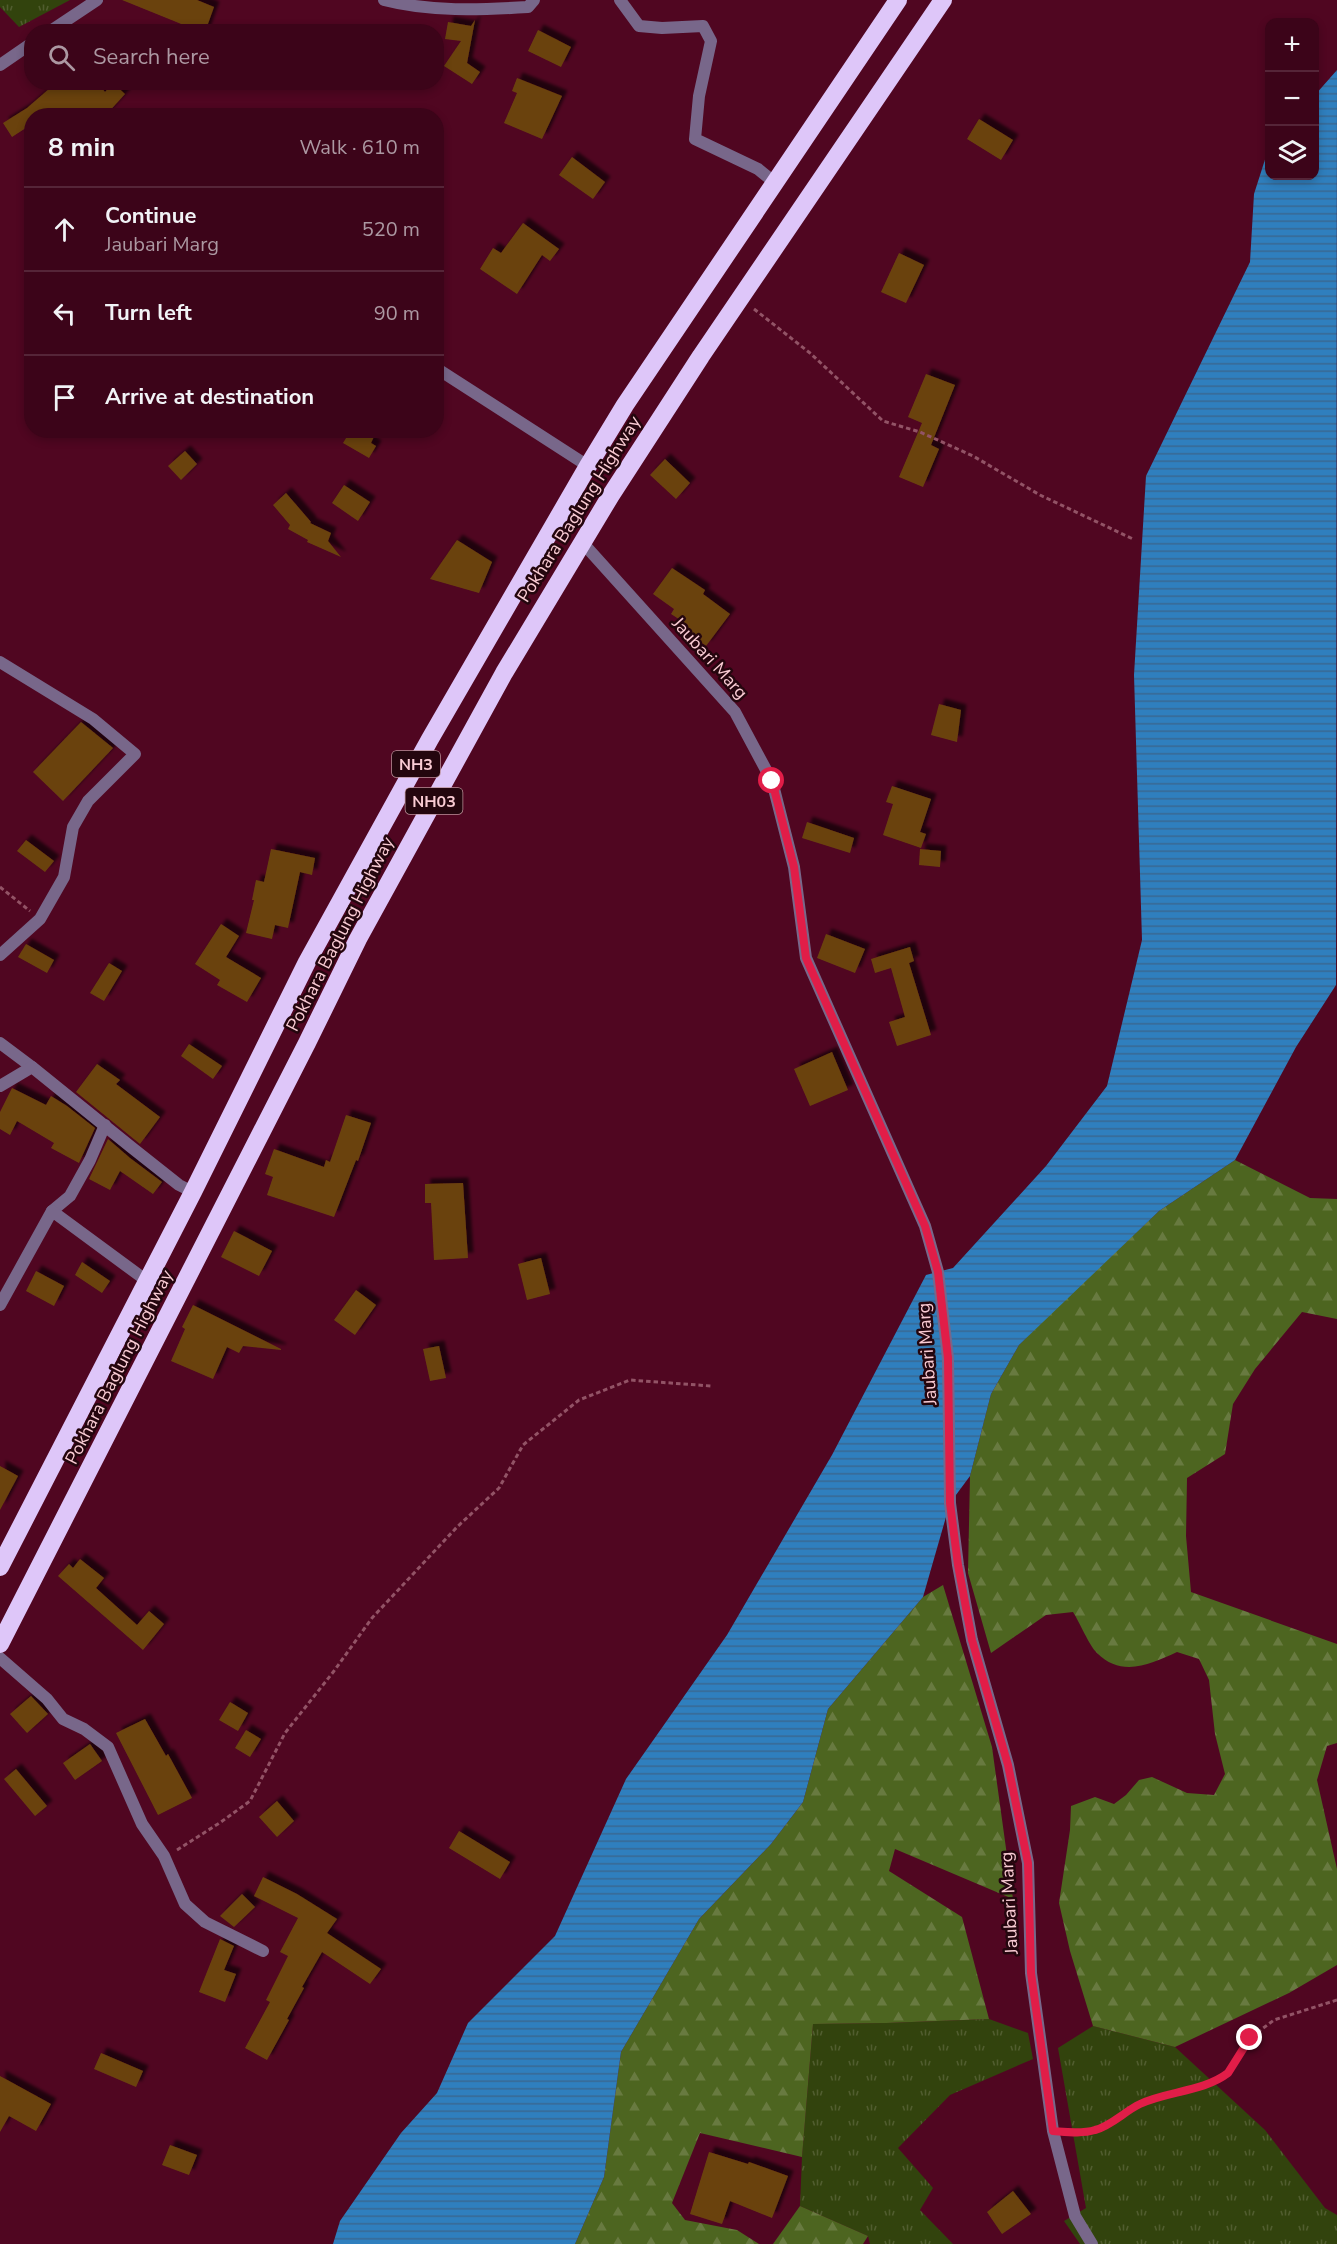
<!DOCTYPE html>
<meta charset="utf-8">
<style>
body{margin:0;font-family:"Nunito Sans",sans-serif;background:#471226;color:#f1f3f6}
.controls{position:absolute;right:18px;top:18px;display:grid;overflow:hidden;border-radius:12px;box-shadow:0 3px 9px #0003}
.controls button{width:54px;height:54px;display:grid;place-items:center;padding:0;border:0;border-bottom:2px solid #552538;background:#3c0419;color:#f1f3f6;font:30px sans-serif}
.stop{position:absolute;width:18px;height:18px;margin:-14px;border:4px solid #e11d48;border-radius:50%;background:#fff}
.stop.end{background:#e11d48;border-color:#fff;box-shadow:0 2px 6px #0008}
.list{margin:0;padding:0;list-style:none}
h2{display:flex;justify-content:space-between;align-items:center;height:78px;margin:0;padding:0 24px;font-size:26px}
h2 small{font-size:20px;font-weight:400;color:#ac98a2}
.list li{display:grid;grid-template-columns:39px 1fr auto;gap:18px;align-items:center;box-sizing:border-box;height:84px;padding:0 24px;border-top:2px solid #552538}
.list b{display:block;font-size:22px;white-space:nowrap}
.list p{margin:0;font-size:20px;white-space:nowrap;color:#ac98a2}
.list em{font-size:20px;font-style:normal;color:#ac98a2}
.icon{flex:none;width:33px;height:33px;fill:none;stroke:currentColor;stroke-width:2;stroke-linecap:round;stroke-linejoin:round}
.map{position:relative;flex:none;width:1337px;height:2244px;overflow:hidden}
.search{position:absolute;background:#3c0419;box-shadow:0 3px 9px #0003;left:24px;top:24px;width:420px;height:66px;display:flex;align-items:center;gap:15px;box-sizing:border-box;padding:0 21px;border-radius:24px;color:#ac98a2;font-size:22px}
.panel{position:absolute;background:#3c0419;box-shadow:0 3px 9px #0003;left:24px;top:108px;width:420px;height:330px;border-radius:24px}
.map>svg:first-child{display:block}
.grass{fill:url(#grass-tufts)}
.forest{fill:url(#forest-firs)}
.water{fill:url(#water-rules)}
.building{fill:#6b420f;filter:url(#shadow)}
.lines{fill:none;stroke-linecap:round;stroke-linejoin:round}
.path{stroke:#925366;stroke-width:3;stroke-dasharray:4.5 3;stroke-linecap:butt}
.street{stroke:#78678a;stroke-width:12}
.highway{stroke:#dec6f9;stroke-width:18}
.route{stroke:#e11d48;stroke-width:8}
.labels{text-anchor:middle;stroke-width:5;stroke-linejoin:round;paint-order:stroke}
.shield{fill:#24060e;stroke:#ba9199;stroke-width:1.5}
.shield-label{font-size:16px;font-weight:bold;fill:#faccd4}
.street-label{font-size:18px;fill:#faccd4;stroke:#24060e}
</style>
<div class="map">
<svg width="1337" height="2244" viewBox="0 0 1337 2244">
<defs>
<pattern id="grass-tufts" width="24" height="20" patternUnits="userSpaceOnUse" patternTransform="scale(1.5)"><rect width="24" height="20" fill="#32430d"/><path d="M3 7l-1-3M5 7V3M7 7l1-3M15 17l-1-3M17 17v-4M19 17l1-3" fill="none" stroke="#515d2f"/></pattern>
<pattern id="forest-firs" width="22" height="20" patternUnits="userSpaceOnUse" patternTransform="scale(1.5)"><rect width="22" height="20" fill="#4d6520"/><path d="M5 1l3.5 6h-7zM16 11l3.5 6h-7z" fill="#687a40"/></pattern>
<pattern id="water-rules" width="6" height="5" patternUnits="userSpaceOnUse" patternTransform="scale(1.5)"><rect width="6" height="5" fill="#2f7fbe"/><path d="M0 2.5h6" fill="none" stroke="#396892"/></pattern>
<filter id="shadow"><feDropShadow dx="5.5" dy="-5.5" stdDeviation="1.5" flood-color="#0009"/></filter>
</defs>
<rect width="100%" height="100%" fill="#500621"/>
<g class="grass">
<polygon points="0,0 70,0 19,27 0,7"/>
<polygon points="989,2019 1028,2033 1033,2059 950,2095 898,2148 933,2188 920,2210 953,2244 870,2244 868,2236 800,2206 802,2157 813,2024 886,2023"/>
<polygon points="1093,2026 1175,2047 1265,2130 1325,2208 1337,2215 1337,2244 1080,2244 1064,2221 1086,2208 1058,2048"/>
</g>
<g class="forest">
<path d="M1235,1160L1310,1198L1337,1199V1319L1302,1312L1255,1369L1233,1404L1225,1454L1187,1478L1186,1536L1191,1592L1337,1644V1743L1327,1746L1317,1780L1337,1869V1965L1289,1993L1175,2047L1093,2026L1070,1951L1059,1903L1070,1830L1071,1806L1095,1797L1114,1804L1126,1795L1139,1780L1152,1777L1187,1793L1214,1795L1225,1774L1215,1734L1209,1680L1199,1659L1177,1652C1151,1664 1122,1678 1097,1653C1089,1645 1080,1623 1073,1612L1046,1615L991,1653L968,1573L970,1476L991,1394L1019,1345L1060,1304L1159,1211Z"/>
<polygon points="943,1585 992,1747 1013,1899 895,1849 889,1871 962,1917 989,2019 886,2023 813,2024 802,2157 700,2133 672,2203 685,2220 737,2230 759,2244 575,2244 604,2177 621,2052 699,1919 771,1844 803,1802 828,1709 923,1597"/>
<polygon points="800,2206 868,2236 863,2244 773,2244"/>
</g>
<polygon class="water" points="1337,70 1336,985 1296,1047 1235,1160 1159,1211 1019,1345 991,1394 970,1476 950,1503 923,1597 828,1709 803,1802 771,1844 699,1919 621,2052 604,2177 575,2244 333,2244 340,2221 401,2133 437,2093 468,2023 555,1936 626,1779 727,1635 832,1455 926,1275 953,1268 1046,1166 1107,1086 1142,940 1134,675 1146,476 1250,262 1254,194 1269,147 1270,176 1314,176 1315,95"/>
<g class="building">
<polygon points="122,0 197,0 214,7 205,32 201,32"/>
<polygon points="475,20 467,63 480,72 472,84 444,66 461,41 445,39 448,22 471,26"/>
<polygon points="538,30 571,47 561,67 528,51"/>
<polygon points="517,78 562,96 542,139 504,123 517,93 512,91"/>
<polygon points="57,82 97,82 105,92 113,83 125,94 105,116 32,116 32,124 12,137 3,123 27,108"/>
<polygon points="979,119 1013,140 1001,160 967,139"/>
<polygon points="572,157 605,182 593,199 559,175"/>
<polygon points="523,223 559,249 550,261 542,255 517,294 480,269 493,248 501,253"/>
<polygon points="899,253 924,265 906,303 881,292"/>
<polygon points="926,374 955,385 931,445 939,449 923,487 899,477 922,423 908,417"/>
<polygon points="351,430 377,430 371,443 376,446 369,458 343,443"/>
<polygon points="185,451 197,464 181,480 168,466"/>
<polygon points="665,459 690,483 676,499 650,475"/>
<polygon points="344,485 370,502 358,521 332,503"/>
<polygon points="286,493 311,522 310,523 331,533 328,541 341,557 307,542 308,540 288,529 290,525 273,505"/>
<polygon points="457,540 492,562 479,593 430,579"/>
<polygon points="672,568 705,590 703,594 730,614 706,646 685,630 688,625 671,614 674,609 653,594"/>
<polygon points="939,704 961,710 957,742 931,735"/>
<polygon points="81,722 113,748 63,801 33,772"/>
<polygon points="892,786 931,799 920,832 926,834 921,848 883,835 893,804 886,802"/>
<polygon points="807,822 854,838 850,853 802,838"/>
<polygon points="26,840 54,861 45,872 17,851"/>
<polygon points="271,849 315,858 312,875 300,872 288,928 275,925 272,939 246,933 254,900 252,900 256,880 264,882"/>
<polygon points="920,849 941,851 940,867 919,865"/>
<polygon points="221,924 239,936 226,957 261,978 247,1002 217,985 220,980 195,964"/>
<polygon points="826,934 865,949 855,973 817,958"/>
<polygon points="26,944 54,960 47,973 18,957"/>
<polygon points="910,947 914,961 909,963 931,1035 897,1046 889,1022 905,1017 891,968 875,973 871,959"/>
<polygon points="109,963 122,971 104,1001 90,993"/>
<polygon points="189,1044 222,1066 213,1079 181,1056"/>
<polygon points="832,1052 848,1090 810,1106 794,1069"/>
<polygon points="97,1064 120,1080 116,1084 160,1117 140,1144 76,1092"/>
<polygon points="12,1088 46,1105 51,1096 67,1106 95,1128 79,1163 51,1148 54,1143 17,1121 10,1135 0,1129 0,1112"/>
<polygon points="346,1115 371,1123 358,1161 356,1160 334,1217 267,1195 273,1177 265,1174 274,1149 324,1167 326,1160 330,1162"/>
<polygon points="108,1139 130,1158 162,1182 153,1194 120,1171 110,1190 89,1179"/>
<polygon points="463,1183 468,1258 434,1260 431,1203 425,1203 425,1184"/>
<polygon points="234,1231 272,1251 259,1276 221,1257"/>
<polygon points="541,1258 550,1294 527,1300 518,1264"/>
<polygon points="82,1262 110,1281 102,1293 75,1275"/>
<polygon points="36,1271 64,1286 54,1306 26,1291"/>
<polygon points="356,1290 376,1305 355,1335 334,1320"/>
<polygon points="193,1305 281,1349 281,1350 243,1346 239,1353 227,1347 213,1379 171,1361 185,1329 182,1327"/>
<polygon points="439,1346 446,1378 430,1381 423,1349"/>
<polygon points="0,1466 18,1476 0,1510"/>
<polygon points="80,1559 104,1578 96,1588 137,1625 149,1611 164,1624 143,1650 58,1576 69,1564 73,1568"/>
<polygon points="31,1696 48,1714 27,1733 10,1714"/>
<polygon points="230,1702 248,1713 238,1731 219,1720"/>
<polygon points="145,1719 166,1756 168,1754 192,1798 158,1815 116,1733"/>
<polygon points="246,1730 261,1739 250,1757 235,1748"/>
<polygon points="90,1744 102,1761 75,1780 63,1763"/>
<polygon points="16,1769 47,1806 35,1816 4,1779"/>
<polygon points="277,1801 294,1821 277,1837 259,1817"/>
<polygon points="459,1831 510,1862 500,1879 449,1848"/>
<polygon points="263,1877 297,1894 337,1919 327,1933 381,1969 370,1984 322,1952 302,1987 304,1988 287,2019 289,2020 267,2060 245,2048 270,2002 266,2000 288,1956 280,1952 298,1918 254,1896"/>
<polygon points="242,1894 255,1907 234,1927 220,1916"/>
<polygon points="220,1939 234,1946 224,1970 236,1974 225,2002 199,1992"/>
<polygon points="101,2053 143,2071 136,2087 94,2069"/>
<polygon points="0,2076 51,2104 36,2131 9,2116 0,2132"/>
<polygon points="170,2145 197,2155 189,2175 162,2165"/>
<polygon points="709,2152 748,2164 749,2162 788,2176 772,2218 730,2201 722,2224 690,2214"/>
<polygon points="1013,2191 1031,2214 1002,2234 987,2212"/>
</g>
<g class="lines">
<g class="path">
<polyline points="754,309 810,353 883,421 920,432 973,456 1040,495 1133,539"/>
<polyline points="0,887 30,911"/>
<polyline points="177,1850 221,1822 250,1801 285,1733 334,1671 372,1618 457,1527 499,1488 523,1445 579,1400 630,1380 711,1386"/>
<path d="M1067,2132C1077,2132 1090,2134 1099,2129C1113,2122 1125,2111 1139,2104C1167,2091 1203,2093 1228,2073L1250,2038L1274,2020L1337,2000"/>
</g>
<g class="street">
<path d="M384,0C430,12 480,10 528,7L534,0"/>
<polyline points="620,0 639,26 662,28 703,26 711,41 699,96 695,139 758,169 775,183"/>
<polyline points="49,32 97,0"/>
<polyline points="0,65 32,43"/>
<polyline points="436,368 588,466"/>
<polyline points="582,542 735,712 772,781 794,867 806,958 925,1226 938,1272 948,1358 950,1503 958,1565 972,1640 1008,1765 1028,1863 1031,1973 1053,2131 1075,2216 1092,2244"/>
<polyline points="0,662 93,719 135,754 88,801 73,827 64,877 40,919 0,955"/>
<polyline points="0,1043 32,1067"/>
<polyline points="0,1086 32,1067 131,1147 179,1185 193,1192"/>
<polyline points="52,1211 70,1196 90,1160 105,1125"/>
<polyline points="0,1305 52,1211 147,1281"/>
<polyline points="0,1658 47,1699 63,1719 84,1729 108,1747 142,1824 164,1856 185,1904 205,1922 263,1951"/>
</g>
<g class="highway">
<polyline points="0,1567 193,1192 307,962 430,739 588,466 625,405 898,0"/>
<polyline points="0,1644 307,1043 358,939 504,673 611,495 701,356 943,0"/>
</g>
</g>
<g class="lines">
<path class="route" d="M772,781L794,867L806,958L925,1226L938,1272L948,1358L950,1503L958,1565L972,1640L1008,1765L1028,1863L1031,1973L1053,2131C1067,2132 1082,2134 1095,2130C1111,2126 1125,2111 1140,2104C1167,2091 1203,2092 1228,2073L1250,2038"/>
</g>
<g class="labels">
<g class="shield">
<rect x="392" y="751" width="48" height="26" rx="4.5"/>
<rect x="405.5" y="788" width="57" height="26" rx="4.5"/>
</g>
<g class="shield-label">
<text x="416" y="770">NH3</text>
<text x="434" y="807">NH03</text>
</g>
<g class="street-label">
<text transform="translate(579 509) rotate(-58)" y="6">Pokhara Baglung Highway</text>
<text transform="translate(710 658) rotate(48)" y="6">Jaubari Marg</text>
<text transform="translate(340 934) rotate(-63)" y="6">Pokhara Baglung Highway</text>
<text transform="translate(927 1354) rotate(-94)" y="6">Jaubari Marg</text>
<text transform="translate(119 1367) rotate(-63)" y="6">Pokhara Baglung Highway</text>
<text transform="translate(1009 1903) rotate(-93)" y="6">Jaubari Marg</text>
</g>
</g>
</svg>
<div class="controls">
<button>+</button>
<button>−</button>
<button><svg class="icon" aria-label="layers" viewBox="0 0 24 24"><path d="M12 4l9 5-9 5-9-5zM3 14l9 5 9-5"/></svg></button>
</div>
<div class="stop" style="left:772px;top:781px"></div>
<div class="stop end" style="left:1250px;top:2038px"></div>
<div class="search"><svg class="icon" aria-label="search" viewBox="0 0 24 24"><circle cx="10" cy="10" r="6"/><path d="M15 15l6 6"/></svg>Search here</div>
<section class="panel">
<h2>8 min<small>Walk · 610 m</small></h2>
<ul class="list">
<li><svg class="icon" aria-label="ahead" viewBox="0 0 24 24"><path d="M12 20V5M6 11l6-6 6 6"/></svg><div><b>Continue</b><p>Jaubari Marg</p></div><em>520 m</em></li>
<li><svg class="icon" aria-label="left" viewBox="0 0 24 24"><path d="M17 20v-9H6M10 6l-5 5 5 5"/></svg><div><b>Turn left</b></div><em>90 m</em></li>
<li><svg class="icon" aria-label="arrive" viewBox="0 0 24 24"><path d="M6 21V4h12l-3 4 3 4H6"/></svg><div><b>Arrive at destination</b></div></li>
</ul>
</section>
</div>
